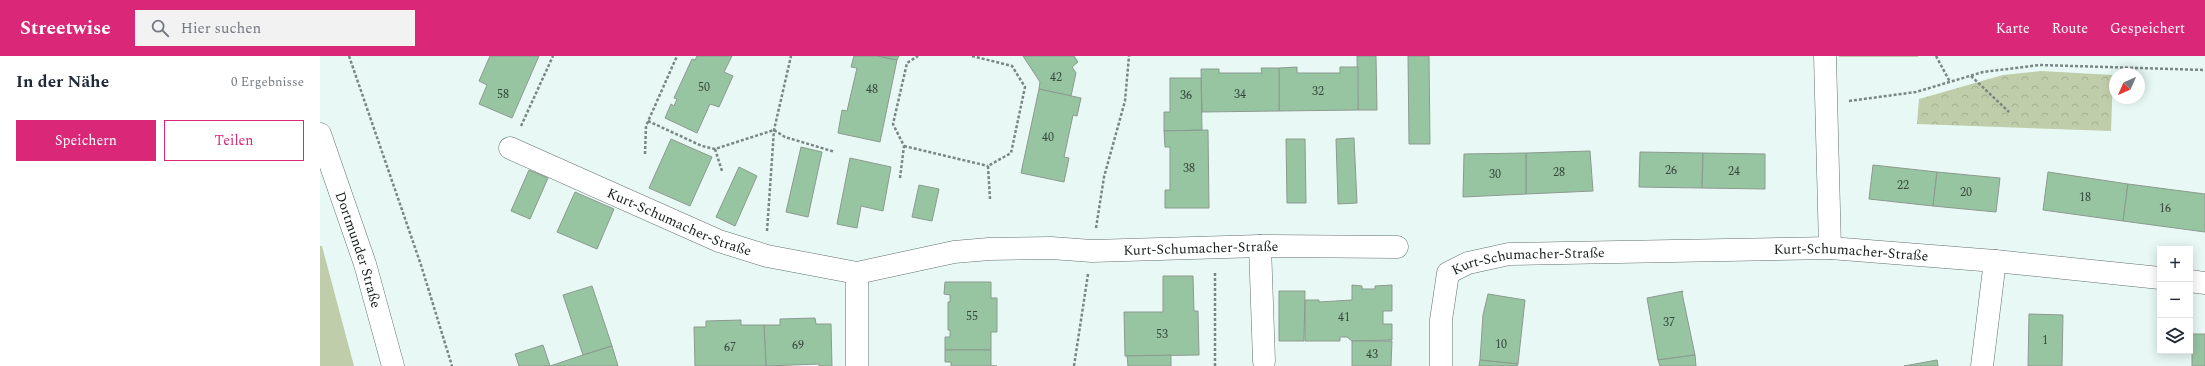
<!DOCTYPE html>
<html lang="de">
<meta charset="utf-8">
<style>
body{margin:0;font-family:Spectral,serif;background:#f2f2f3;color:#1f2937}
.controls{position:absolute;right:12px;bottom:12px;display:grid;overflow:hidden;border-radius:0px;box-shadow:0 2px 10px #0003}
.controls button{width:36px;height:36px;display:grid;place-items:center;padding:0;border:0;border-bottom:1px solid #e0e1e3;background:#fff;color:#1f2937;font:20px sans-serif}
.compass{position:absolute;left:1789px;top:12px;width:36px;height:36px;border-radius:50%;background:#fff;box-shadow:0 2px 10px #0003;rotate:225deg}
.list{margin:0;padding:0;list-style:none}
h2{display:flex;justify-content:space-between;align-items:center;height:52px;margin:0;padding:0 16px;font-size:17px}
h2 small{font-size:13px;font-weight:400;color:#747a83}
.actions{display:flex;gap:8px;padding:12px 16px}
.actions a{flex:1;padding:9px 0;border:1px solid #db2777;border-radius:0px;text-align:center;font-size:14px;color:#db2777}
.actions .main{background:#db2777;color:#fff}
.icon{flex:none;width:22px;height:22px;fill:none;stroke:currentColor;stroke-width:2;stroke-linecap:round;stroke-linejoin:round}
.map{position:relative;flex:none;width:1885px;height:310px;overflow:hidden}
header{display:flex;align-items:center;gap:24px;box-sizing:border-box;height:56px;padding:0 20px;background:#db2777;color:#fff}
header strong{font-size:19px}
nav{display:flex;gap:22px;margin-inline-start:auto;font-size:14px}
.search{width:280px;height:36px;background:#f2f2f3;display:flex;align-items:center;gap:10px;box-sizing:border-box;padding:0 14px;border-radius:0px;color:#747a83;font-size:15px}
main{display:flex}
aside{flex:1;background:#fff}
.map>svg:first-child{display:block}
.grass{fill:#c0cdaa}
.park{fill:url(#park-crowns)}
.building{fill:#97c5a2;stroke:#8d998f}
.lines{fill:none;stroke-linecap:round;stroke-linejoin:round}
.minor-casing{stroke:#62716e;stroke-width:23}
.major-casing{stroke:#62716e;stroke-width:23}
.path{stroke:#7a8683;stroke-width:2.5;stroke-dasharray:3 2;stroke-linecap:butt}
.minor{stroke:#fff;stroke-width:22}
.major{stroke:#fff;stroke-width:22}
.labels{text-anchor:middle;stroke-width:3.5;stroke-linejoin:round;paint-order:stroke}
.number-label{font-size:12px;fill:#36473d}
.street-label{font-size:14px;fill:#161d1b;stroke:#fff}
</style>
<header>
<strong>Streetwise</strong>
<div class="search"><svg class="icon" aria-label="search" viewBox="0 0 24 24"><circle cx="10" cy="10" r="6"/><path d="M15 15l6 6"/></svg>Hier suchen</div>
<nav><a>Karte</a><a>Route</a><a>Gespeichert</a></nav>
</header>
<main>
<aside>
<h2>In der Nähe<small>0 Ergebnisse</small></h2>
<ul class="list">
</ul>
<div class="actions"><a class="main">Speichern</a><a>Teilen</a></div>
</aside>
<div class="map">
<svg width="1885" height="310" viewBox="0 0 1885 310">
<defs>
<pattern id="park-crowns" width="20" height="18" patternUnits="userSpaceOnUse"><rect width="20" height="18" fill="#c0cdaa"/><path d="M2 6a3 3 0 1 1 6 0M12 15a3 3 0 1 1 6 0" fill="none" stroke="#a4b092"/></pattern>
</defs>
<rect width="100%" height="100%" fill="#e8f9f5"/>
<polygon class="grass" points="0,190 2,190 34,310 0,310"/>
<g class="park">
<rect x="1519" y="0" width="79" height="1"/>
<polygon points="1721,15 1793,19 1791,75 1597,68 1599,43 1683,19"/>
</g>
<g class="building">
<polygon points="170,0 219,0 192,62 159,48 167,29 159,25"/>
<polygon points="377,0 412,0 404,16 413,20 399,51 390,48 377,77 345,62 351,48 354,50 357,43 354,42 372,3 375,4"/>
<polygon points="534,0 558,0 577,4 560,86 518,77 522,54 527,55 537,12 531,11"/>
<polygon points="558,0 579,0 577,4"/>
<polygon points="703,0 754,0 758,6 752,11 756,17 751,40 719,33 720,26"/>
<polygon points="1037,0 1056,0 1057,54 1038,54"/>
<polygon points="1088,0 1109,0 1110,88 1089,88"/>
<polygon points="977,11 977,17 1020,17 1020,11 1038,11 1038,54 959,55 959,12"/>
<polygon points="941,12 959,12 959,55 882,56 881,13 899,13 899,17 942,17"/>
<polygon points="850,22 881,22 882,74 844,75 844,56 850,56"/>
<polygon points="719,33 761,42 757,60 753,59 744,101 749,102 744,126 701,117"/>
<polygon points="888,74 889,152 845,152 845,134 850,134 850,91 845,91 844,75"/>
<polygon points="1034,82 1037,147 1018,148 1016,83"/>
<polygon points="351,83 392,101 370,150 329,132"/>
<polygon points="966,83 985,83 986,147 967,147"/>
<polygon points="481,91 502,96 488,161 466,156"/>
<polygon points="1270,95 1273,135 1206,138 1206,97"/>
<polygon points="1320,96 1383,97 1382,132 1319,131"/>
<polygon points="1206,97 1206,138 1143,141 1144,98"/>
<polygon points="1383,97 1445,98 1445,133 1382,132"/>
<polygon points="530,102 571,111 563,155 541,150 537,172 517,168"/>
<polygon points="1553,109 1617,116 1613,150 1549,143"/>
<polygon points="419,111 437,120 415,170 396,161"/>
<polygon points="209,114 228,122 210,163 191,155"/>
<polygon points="1617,116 1680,122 1676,156 1613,150"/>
<polygon points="1728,116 1808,128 1803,165 1723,154"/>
<polygon points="1808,128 1885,138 1885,176 1803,165"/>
<polygon points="599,129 619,133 612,165 592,161"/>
<polygon points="255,136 294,153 277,193 237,176"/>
<polygon points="843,220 873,220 874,255 878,255 879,299 805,300 804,256 843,256"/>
<polygon points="625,226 671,226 671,242 677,242 677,276 671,276 671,294 625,294 625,281 630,281 630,274 628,274 628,246 630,246 630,239 624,238"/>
<polygon points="1032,229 1042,230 1042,233 1055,233 1055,230 1072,229 1072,255 1063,255 1063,268 1072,268 1072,284 1032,285 1027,281 1020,281 1020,285 985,285 985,244 999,244 999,246 1032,244"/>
<polygon points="272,230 292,290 263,299 243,239"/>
<polygon points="959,235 985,235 984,285 959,285"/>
<polygon points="1363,235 1362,237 1375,299 1338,304 1327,242"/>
<polygon points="1168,238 1205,244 1198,308 1160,304 1163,259"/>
<polygon points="1709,258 1743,259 1742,310 1708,310"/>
<polygon points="495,262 496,268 511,268 512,310 499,310 499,308 446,310 444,269 460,269 460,263"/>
<polygon points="421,264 421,269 444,269 446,310 375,310 374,271 386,271 386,265"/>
<rect x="1872" y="278" width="13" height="32"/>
<polygon points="1032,285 1072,285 1071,310 1032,310"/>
<polygon points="223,289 230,310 199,310 195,298"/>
<polygon points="292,290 298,310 230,310 263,299"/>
<polygon points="625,294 671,294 671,310 677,310 631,310 631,306 625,306"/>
<polygon points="851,299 851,310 808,310 807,300"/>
<polygon points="1375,299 1376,310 1340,310 1338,304"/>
<polygon points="1160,304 1198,308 1197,310 1159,310"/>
<polygon points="1617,304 1618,310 1584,310"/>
</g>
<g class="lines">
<g class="minor-casing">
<g id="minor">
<polyline points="1505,0 1510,192"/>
<path id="s1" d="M190,92L399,185L447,200L537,217L634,196L669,193L731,192L772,195L940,190L1077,191"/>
<polyline points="940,190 944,305"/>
<polyline points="537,217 537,310"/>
<polyline points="1870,225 1885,227"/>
<path id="s2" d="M1121,310V264L1128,217L1148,207L1189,198L1510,192L1675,205L1840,222"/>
<polyline points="1662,310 1675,205"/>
</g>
</g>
<g class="major-casing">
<g id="major">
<path id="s3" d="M0,78L45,208L73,310"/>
</g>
</g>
<g class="path">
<polyline points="29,0 101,209 132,310"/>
<polyline points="652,0 692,10 705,31 691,97 668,110 670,143"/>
<polyline points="1616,0 1630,26"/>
<polyline points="1651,20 1689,56"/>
<polyline points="1529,45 1596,36 1663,16 1720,9 1885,14"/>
<polyline points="328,65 382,90 395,93 454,74 465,81 515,96"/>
<polyline points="201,70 233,0"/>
<polyline points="584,90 668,110"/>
<polyline points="395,93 402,115"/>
<polyline points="325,98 326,70 357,0"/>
<polyline points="580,122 584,90 573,68 587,7 598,0"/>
<polyline points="776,172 784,121 805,45 809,0"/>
<polyline points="447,175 454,74 471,0"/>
<polyline points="754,310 768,218"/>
<polyline points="895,310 895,215"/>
</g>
<use href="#minor" class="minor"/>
<use href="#major" class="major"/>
</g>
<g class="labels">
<g class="number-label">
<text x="736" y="25">42</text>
<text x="384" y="35">50</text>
<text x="552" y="37">48</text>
<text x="998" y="39">32</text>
<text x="183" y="42">58</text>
<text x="920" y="42">34</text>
<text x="866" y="43">36</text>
<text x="728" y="85">40</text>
<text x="869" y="116">38</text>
<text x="1351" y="118">26</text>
<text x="1414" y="119">24</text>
<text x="1239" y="120">28</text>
<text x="1175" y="122">30</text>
<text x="1583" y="133">22</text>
<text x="1646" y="140">20</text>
<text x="1765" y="145">18</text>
<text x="1845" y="156">16</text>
<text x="652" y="264">55</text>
<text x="1024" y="265">41</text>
<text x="1349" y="270">37</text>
<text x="842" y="282">53</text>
<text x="1725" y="288">1</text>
<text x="1181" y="292">10</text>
<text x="478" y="293">69</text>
<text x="410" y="295">67</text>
<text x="1052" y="302">43</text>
</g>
<g class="street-label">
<text dy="5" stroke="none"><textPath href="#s1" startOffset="185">Kurt-Schumacher-Straße</textPath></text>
<text dy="5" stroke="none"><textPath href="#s1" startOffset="717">Kurt-Schumacher-Straße</textPath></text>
<text dy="5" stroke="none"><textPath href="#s3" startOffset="122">Dortmunder Straße</textPath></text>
<text dy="5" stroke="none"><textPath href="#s2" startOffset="500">Kurt-Schumacher-Straße</textPath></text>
<text dy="5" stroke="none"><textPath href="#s2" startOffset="176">Kurt-Schumacher-Straße</textPath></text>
</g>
</g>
</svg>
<div class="controls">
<button>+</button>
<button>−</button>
<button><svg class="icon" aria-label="layers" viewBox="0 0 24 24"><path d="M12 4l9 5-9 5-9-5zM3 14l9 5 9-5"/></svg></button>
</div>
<svg class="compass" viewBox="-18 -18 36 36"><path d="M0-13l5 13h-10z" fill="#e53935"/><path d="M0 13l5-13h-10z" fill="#747a83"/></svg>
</div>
</main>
